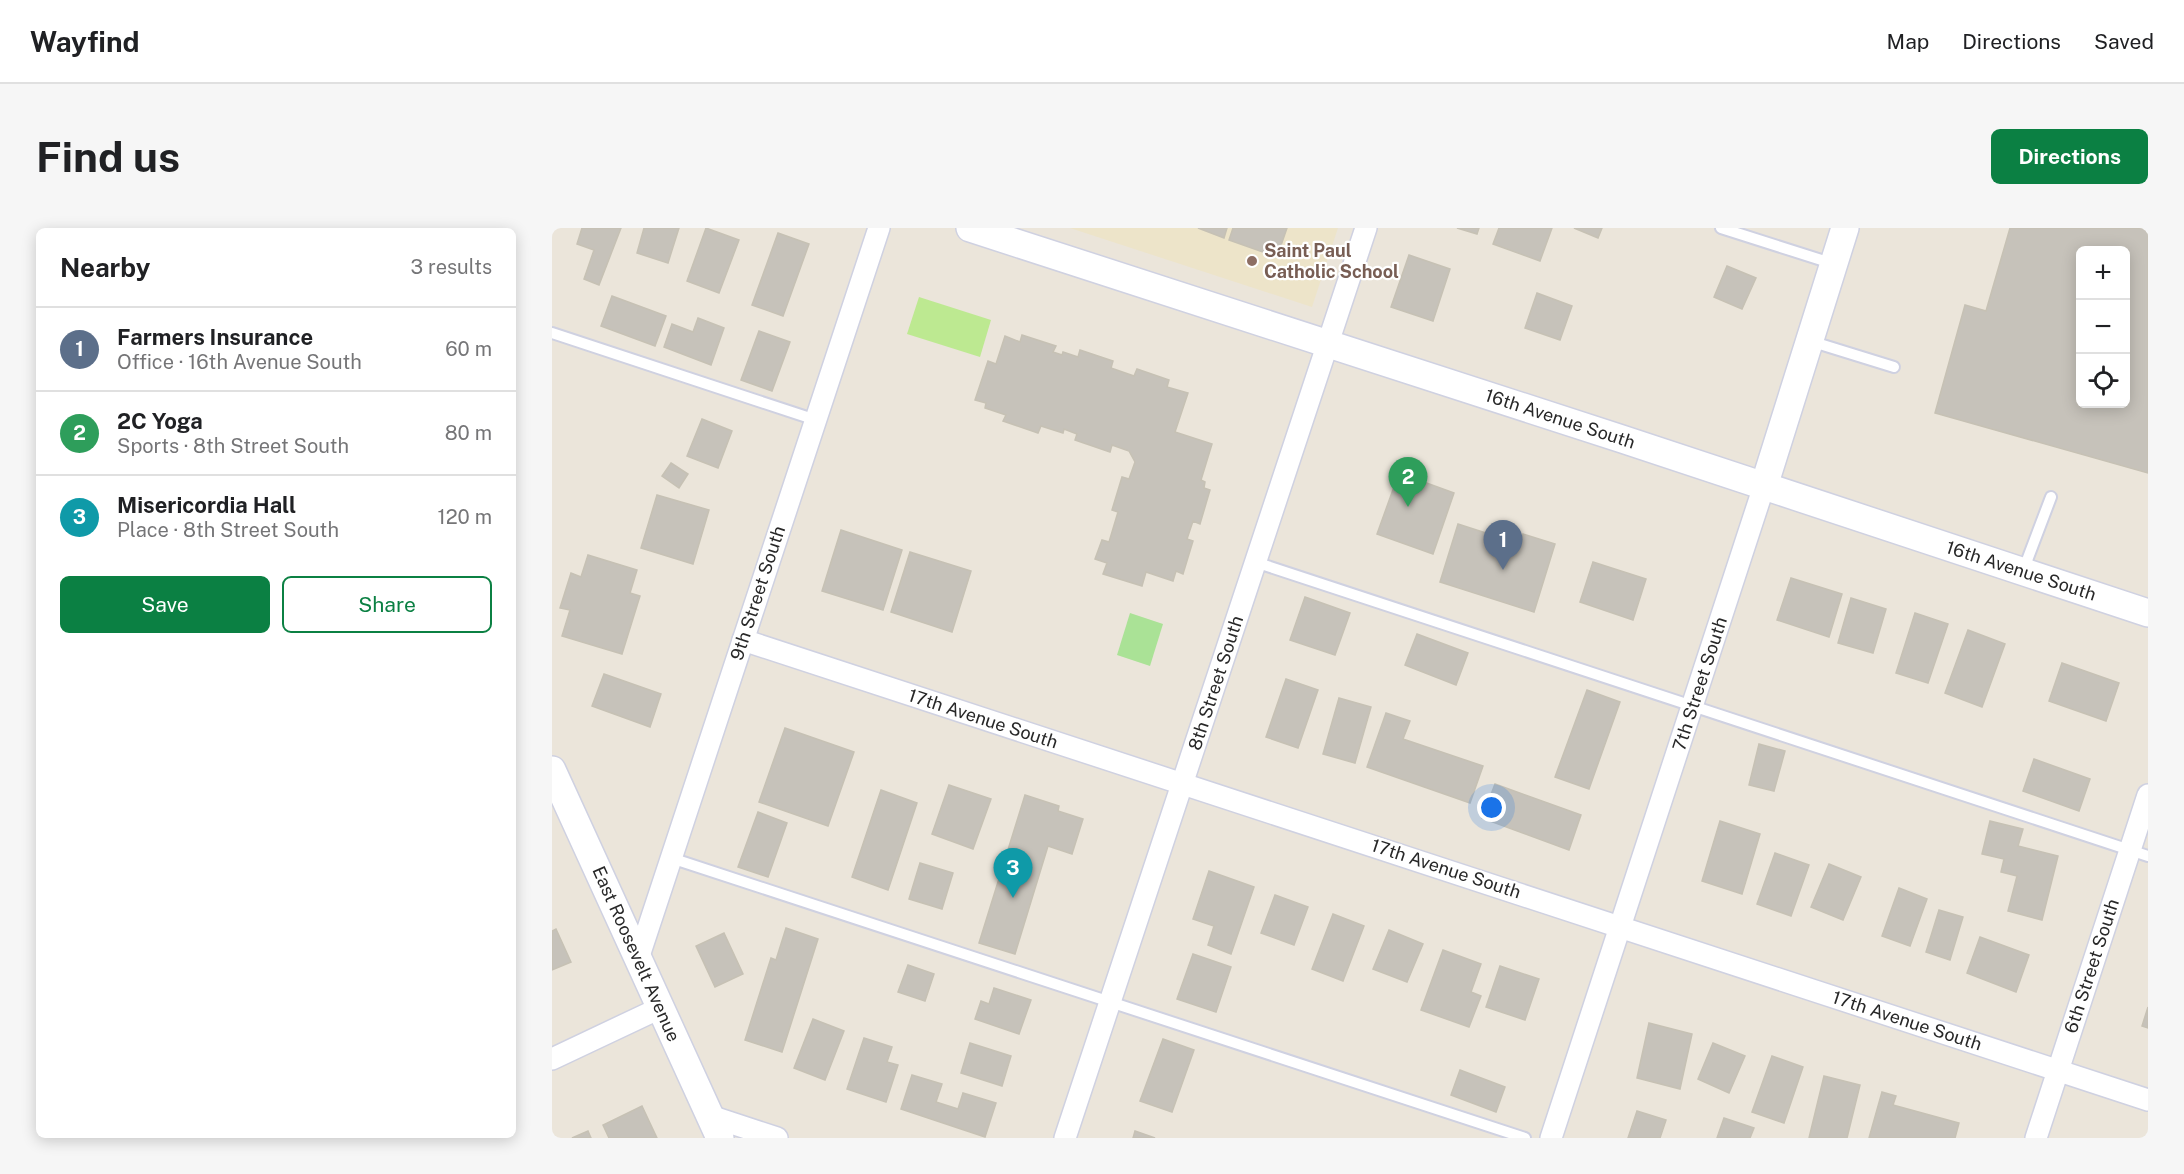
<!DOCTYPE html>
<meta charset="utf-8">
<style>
body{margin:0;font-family:"Public Sans",sans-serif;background:#f6f6f6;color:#202124}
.controls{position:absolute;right:18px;top:18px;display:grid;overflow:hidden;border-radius:9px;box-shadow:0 3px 15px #0003}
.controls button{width:54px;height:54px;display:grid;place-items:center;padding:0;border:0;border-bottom:2px solid #e0e0e0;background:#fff;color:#202124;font:30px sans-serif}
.you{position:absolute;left:940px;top:580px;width:21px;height:21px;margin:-15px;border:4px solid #fff;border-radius:50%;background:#1a73e8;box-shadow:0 0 0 9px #1a73e833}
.badge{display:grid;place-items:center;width:39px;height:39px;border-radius:50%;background:#0b8043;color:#fff;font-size:20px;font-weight:700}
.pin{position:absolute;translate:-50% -50px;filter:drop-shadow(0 2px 3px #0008)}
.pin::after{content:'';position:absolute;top:32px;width:21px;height:18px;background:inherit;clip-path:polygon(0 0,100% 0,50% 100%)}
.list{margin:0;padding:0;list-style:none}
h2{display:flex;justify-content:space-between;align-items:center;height:78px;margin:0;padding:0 24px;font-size:26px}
h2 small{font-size:20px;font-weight:400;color:#757577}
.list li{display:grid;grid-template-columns:39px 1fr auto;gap:18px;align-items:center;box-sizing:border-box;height:84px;padding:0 24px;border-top:2px solid #e0e0e0}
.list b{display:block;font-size:22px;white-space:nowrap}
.list p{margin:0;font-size:20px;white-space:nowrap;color:#757577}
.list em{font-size:20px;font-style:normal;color:#757577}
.actions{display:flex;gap:12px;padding:18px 24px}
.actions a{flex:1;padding:14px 0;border:2px solid #0b8043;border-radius:9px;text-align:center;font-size:21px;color:#0b8043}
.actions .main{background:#0b8043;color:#fff}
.icon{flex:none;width:33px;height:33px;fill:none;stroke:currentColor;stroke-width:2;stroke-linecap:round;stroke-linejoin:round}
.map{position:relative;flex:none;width:1596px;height:910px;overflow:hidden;border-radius:9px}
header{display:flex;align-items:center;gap:36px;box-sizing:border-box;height:84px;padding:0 30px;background:#fff;border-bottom:2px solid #e0e0e0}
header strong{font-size:28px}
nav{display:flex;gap:33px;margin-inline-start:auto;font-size:21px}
.intro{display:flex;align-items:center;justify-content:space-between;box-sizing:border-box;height:144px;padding:0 36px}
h1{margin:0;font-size:42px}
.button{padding:15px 27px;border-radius:9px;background:#0b8043;color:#fff;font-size:21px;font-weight:700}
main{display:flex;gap:36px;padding:0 36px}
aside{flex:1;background:#fff;border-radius:9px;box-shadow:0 3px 15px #0003}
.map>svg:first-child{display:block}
.education{fill:#ede4c9}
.green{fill:#aae296}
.pitch{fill:#bde991}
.building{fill:#c6c2ba;stroke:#c6c1b4;stroke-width:1.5;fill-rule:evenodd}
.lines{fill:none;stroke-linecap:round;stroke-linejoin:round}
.service-casing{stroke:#cfd1e1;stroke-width:14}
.minor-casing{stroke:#cfd1e1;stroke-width:24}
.tertiary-casing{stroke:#cfd1e1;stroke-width:30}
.service{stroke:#fff;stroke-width:10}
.minor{stroke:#fff;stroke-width:21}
.tertiary{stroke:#fff;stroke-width:27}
.education-dot{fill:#8d6e63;stroke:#fff;stroke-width:2}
.labels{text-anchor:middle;stroke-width:4.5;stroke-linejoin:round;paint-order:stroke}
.education-label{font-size:18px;font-weight:bold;fill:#785e54;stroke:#fff;text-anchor:start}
.street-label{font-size:18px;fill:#282828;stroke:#fff}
</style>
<header>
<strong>Wayfind</strong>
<nav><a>Map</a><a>Directions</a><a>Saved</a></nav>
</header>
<div class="intro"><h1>Find us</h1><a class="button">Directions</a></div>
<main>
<aside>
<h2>Nearby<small>3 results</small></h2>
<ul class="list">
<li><span class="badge" style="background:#5c6f8a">1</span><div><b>Farmers Insurance</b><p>Office · 16th Avenue South</p></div><em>60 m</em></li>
<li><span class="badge" style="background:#2e9e5b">2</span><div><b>2C Yoga</b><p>Sports · 8th Street South</p></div><em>80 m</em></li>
<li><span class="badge" style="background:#0f9aa8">3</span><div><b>Misericordia Hall</b><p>Place · 8th Street South</p></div><em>120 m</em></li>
</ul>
<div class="actions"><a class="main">Save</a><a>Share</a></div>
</aside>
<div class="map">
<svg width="1596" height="910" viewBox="0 0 1596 910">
<rect width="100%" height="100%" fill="#ebe5da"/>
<polygon class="education" points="518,0 786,0 760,79"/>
<polygon class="green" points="578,385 611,396 598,438 565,427"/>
<polygon class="pitch" points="367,69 439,92 428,129 355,106"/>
<g class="building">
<polygon points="30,0 69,0 47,57 32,51 42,22 25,16"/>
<polygon points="92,0 127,0 116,35 85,25"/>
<polygon points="154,0 187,12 167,65 135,53"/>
<polygon points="646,0 675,0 672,10"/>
<polygon points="681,0 735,0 725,29 677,12"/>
<polygon points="905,0 927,0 925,6"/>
<polygon points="947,0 1000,0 988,33 941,16"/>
<polygon points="1022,0 1050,0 1046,10"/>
<path d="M1458,0H1596V245L1383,185L1413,77L1434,83ZM1528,22H1574V176H1528Z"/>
<polygon points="226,5 257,16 231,88 200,77"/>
<polygon points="857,27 898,41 881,93 839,79"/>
<polygon points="1175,38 1204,50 1190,81 1162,69"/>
<polygon points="985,65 1020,78 1008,112 973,100"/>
<polygon points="60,68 114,88 103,118 49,98"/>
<polygon points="146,90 172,100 159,137 112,119 120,96 141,104"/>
<polygon points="207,103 238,114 220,163 189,152"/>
<polygon points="470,107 504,118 501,124 510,127 511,124 526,129 528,122 561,133 559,140 582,148 585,141 617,152 615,159 636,165 623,204 660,216 649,252 653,254 652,260 658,262 648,296 641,293 635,311 641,313 631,346 624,343 621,353 594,344 590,358 551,346 555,335 543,331 550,312 557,314 566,284 560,282 570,249 577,251 583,234 577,223 560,217 558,224 523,212 525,206 512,201 511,205 489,198 486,205 451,193 454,187 433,180 434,175 423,172 436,133 444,136 453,108 468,114"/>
<polygon points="150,191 180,203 166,240 135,228"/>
<polygon points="119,235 136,246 127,260 110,248"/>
<polygon points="847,245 902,265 881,326 825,306"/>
<polygon points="105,267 157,282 141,336 89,320"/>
<polygon points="906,296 968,316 971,306 1003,316 982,384 888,354"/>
<polygon points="289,302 350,322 331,382 270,363"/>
<polygon points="358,324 419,343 400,404 339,384"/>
<polygon points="36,327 85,342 78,365 88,368 70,426 10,408 18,382 8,380 19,345 29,349"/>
<polygon points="1041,334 1094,351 1081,392 1028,374"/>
<polygon points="1239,350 1290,366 1277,409 1225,392"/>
<polygon points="753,369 798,385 783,427 738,412"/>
<polygon points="1299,370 1334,381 1321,425 1286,415"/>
<polygon points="1363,385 1396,396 1376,455 1344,445"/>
<polygon points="1416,402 1453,416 1430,479 1393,465"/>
<polygon points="865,406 916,425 904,457 853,437"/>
<polygon points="1510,435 1567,455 1554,493 1497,473"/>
<polygon points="52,446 109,466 98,499 40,478"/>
<polygon points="734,451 766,462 746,520 714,509"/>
<polygon points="1035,462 1068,474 1037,561 1003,549"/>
<polygon points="787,470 819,479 803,535 771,526"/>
<polygon points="834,485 858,493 851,511 931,538 918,575 815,539"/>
<polygon points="233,500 302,524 276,598 207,574"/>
<polygon points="1207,516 1233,523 1222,563 1197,557"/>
<polygon points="1482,531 1538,551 1527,583 1471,563"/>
<polygon points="943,556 1029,587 1017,622 930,590"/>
<polygon points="397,557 439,571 421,621 380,606"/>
<polygon points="329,562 365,575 336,662 300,649"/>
<polygon points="473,567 507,578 506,583 531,591 520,626 496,618 463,726 427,715"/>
<polygon points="206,584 235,595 216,649 186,639"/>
<polygon points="1168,593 1208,606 1190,666 1150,653"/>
<polygon points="1438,593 1471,601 1466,618 1506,628 1490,692 1456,683 1465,648 1449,644 1452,631 1430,626"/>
<polygon points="1223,625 1257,637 1239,688 1205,676"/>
<polygon points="368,635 401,645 390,681 357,671"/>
<polygon points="1277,636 1309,649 1291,692 1259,679"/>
<polygon points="657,643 702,659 679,726 656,717 662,698 641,691"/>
<polygon points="1347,660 1375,671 1358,718 1330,708"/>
<polygon points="723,667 756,679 742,717 709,705"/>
<polygon points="1387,682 1411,689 1398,732 1374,724"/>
<polygon points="781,686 812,698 791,753 760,741"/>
<polygon points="234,700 266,711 230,824 193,812 219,730 224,732"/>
<polygon points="4,701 19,734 0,742 0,703"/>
<polygon points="837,702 871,716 855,754 821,741"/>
<polygon points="172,705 191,746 163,759 144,718"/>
<polygon points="1428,709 1477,727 1464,764 1415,745"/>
<polygon points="891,722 929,736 919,764 929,768 917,799 869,782"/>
<polygon points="641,726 679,739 664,784 625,771"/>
<polygon points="356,737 382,746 373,773 346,764"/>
<polygon points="948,738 987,751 973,792 934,779"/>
<polygon points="442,760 479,772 467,806 423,791 429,773 437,776"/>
<polygon points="1596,779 1596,800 1590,798"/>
<polygon points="261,791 292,803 273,852 242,840"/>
<polygon points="1097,795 1140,806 1128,861 1085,850"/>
<polygon points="312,810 340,819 335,834 346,837 334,874 295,861"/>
<polygon points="611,811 642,822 620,884 588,873"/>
<polygon points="418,815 459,828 450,858 409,845"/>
<polygon points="1161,815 1193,828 1177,865 1146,851"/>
<polygon points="1220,828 1251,839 1232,895 1200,884"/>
<polygon points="908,842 953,859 944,884 899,867"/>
<polygon points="360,847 390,856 384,874 406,881 411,865 444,875 433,909 349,881"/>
<polygon points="1272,848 1308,857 1295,910 1257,910"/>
<polygon points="1330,864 1344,868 1341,877 1407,895 1403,910 1317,910"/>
<polygon points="90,878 105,910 57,910 51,897"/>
<polygon points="1085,883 1114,892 1108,910 1076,910"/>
<polygon points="1172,890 1202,900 1198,910 1165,910"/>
<polygon points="36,903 39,910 20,910"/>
<polygon points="583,903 603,910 581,910"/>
</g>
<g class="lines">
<g class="service-casing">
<g id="service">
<polyline points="1169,0 1282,36"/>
<polyline points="0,105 264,192"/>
<polyline points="1258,113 1342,139"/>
<polyline points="703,334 1596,628"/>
<polyline points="1471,343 1499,269"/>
<polyline points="119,630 973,910"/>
</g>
</g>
<g class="minor-casing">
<g id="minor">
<polyline points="191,412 1596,872"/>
<polyline points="86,731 327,0"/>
<polyline points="0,831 108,780"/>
<polyline points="158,888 225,910"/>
<polyline points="513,910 814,0"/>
<polyline points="999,910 1212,258"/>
<polyline points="1484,910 1596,567"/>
</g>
</g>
<g class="tertiary-casing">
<g id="tertiary">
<polyline points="418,0 1070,211 1596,385"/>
<polyline points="1212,258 1293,0"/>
<polyline points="0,542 168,910"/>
</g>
</g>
<use href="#service" class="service"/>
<use href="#minor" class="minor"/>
<use href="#tertiary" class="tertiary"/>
</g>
<circle class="education-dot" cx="700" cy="33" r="6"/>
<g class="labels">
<g class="education-label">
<text x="712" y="29">Saint Paul<tspan x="712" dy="21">Catholic School</tspan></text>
</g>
<g class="street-label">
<text transform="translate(1008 191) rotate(18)" y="6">16th Avenue South</text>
<text transform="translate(1469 343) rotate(18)" y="6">16th Avenue South</text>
<text transform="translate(206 365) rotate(-72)" y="6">9th Street South</text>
<text transform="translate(664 455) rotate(-72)" y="6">8th Street South</text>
<text transform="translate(1148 456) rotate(-72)" y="6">7th Street South</text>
<text transform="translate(431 491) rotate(18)" y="6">17th Avenue South</text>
<text transform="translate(894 641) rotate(18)" y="6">17th Avenue South</text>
<text transform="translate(84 726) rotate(66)" y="6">East Roosevelt Avenue</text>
<text transform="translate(1540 738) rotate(-72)" y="6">6th Street South</text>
<text transform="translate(1355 793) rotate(18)" y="6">17th Avenue South</text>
</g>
</g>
</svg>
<div class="controls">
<button>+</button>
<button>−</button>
<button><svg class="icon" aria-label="locate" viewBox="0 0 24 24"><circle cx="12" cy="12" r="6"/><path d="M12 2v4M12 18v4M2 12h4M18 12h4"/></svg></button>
</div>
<div class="you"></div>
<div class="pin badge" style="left:951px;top:342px;background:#5c6f8a">1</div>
<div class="pin badge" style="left:856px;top:279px;background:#2e9e5b">2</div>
<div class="pin badge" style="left:461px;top:670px;background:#0f9aa8">3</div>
</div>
</main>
